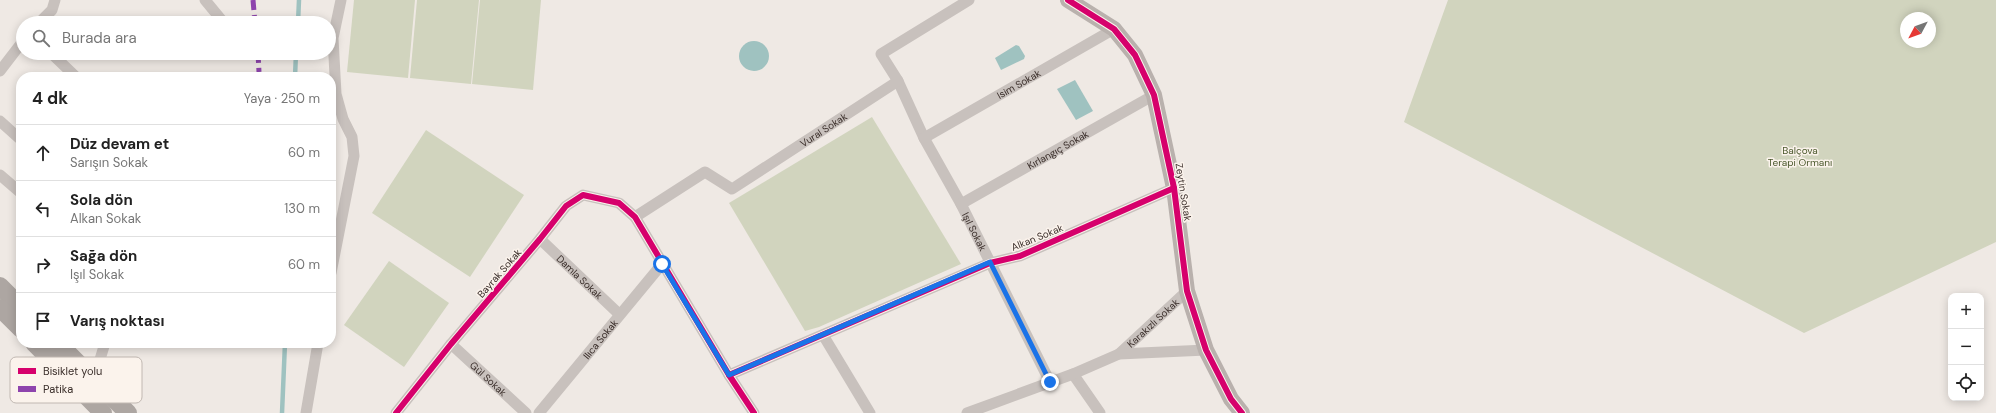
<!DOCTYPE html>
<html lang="tr">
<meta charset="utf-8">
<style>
body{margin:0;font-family:"DM Sans",sans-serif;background:#f6f6f6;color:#222}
.controls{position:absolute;right:12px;bottom:12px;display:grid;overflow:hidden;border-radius:8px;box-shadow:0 2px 10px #0003}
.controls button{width:36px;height:36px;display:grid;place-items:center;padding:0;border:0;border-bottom:1px solid #e0e0e0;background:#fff;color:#222;font:20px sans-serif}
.compass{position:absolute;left:1900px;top:12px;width:36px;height:36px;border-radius:50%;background:#fff;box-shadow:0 2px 10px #0003;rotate:229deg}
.stop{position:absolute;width:12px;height:12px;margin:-9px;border:3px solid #1a73e8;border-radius:50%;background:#fff}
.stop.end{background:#1a73e8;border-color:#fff;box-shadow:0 1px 4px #0008}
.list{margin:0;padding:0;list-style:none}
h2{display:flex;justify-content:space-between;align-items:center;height:52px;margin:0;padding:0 16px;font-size:17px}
h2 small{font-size:13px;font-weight:400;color:#767676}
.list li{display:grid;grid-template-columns:26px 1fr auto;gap:12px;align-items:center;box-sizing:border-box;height:56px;padding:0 16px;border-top:1px solid #e0e0e0}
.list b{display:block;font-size:15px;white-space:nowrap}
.list p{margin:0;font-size:13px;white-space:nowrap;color:#767676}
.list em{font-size:13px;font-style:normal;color:#767676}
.icon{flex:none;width:22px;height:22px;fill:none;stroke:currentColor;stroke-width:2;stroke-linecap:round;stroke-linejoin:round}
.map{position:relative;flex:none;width:1996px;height:413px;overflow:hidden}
.search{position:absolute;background:#fff;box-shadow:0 2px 10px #0003;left:16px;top:16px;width:320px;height:44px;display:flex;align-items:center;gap:10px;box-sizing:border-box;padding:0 14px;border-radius:22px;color:#767676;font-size:15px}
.panel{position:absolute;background:#fff;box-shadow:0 2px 10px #0003;left:16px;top:72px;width:320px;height:276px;border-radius:16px}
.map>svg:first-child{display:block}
.green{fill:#d1d4be;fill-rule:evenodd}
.water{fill:#9fc2c0}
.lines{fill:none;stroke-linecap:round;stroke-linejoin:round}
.stream{stroke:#9fc2c0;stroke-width:4.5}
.street{stroke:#c8c1bd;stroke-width:11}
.secondary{stroke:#b9b1ad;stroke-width:16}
.primary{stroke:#ada6a2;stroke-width:18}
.quiet{stroke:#8e44ad;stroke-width:5;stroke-dasharray:10 5;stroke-linecap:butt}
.cycleway-casing{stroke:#fbf3ec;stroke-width:8}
.cycleway{stroke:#d6006c;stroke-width:6}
.route{stroke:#1a73e8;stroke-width:5}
.labels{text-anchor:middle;stroke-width:3;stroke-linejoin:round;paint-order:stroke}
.street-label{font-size:10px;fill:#3a2e2a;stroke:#fbf3ec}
.park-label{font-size:10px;fill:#4b592d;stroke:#fbf3ec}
.key{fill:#fbf3ec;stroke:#c1b8b2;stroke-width:1}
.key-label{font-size:11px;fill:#3a2e2a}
</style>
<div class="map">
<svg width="1996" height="413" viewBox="0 0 1996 413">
<rect width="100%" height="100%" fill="#efe9e4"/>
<g class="green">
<polygon points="354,0 415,0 408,78 347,72"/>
<polygon points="417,0 479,0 471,84 410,78"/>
<polygon points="480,0 541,0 533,90 472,84"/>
<path d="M1448,0H1996V242L1804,333L1404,122ZM1906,18H1930V42H1906Z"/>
<polygon points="872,117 961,264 819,327 805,331 729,203"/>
<polygon points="426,130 524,195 470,277 372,213"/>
<polygon points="389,261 449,303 404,367 344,325"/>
</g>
<g class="water">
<circle cx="754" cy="56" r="15"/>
<polygon points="1016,45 1019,46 1025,56 1024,59 1001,70 995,58"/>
<polygon points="1075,80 1093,111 1076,120 1057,89"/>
</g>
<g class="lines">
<g class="stream">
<polyline points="298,23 299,0"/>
<polyline points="295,77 296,53"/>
<polyline points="282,413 285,343"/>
</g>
<g class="street">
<polyline points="205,0 224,23"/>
<polyline points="39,23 52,10 55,0"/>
<polyline points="51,53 76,77"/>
<polyline points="0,71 23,41"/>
<path id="s1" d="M898,81L924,138L961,204L1050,382"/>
<polyline points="0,121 21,140"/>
<path id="s2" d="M924,138L1114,29"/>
<polyline points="0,175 21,193"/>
<path id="s3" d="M961,204L1154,95"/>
<path id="s4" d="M635,217L705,172L732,189L898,81L881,54L969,0"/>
<path id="s5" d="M540,239L619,314"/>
<polyline points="331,273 354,156 352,137 343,119 336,94 333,38 341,0"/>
<polyline points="823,335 870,413"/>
<path id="s6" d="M451,344L526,413"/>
<path id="s7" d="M1119,354L1187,291"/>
<polyline points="1073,374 1100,413"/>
<polyline points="729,375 990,263 1020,256 1174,188"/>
<polyline points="94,379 105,343"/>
<polyline points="306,413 318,343"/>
<polyline points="396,413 451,344 540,239 566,206 583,195 619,203 635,217 729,375 754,413"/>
<path id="s8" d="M539,413L662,264"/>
<polyline points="967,413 1073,374 1119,354 1206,350"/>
</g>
<polyline class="secondary" points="1068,0 1114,29 1135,55 1154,95 1174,188 1187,291 1206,350 1231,399 1242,413"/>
<g class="primary">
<polyline points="0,286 21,307"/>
<polyline points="0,308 21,329"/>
<polyline points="34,343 103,413"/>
<polyline points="58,343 128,413"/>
</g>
<g class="quiet">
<polyline points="253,0 255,23"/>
<polyline points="258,53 259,72"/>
</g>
<g class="cycleway-casing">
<g id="cycleway">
<polyline points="1068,0 1114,29 1135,55 1154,95 1174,188 1187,291 1206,350 1231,399 1242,413"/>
<polyline points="729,375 990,263 1020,256 1174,188"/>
<polyline points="396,413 451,344 540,239 566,206 583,195 619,203 635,217 729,375 754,413"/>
</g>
</g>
<use href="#cycleway" class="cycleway"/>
</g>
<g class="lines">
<polyline class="route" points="662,264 729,375 990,262 1050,382"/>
</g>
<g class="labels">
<g class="street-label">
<text dy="4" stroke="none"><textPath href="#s2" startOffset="109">Isim Sokak</textPath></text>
<text dy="4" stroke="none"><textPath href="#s4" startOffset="224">Vural Sokak</textPath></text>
<text dy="4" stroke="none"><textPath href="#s3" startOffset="111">Kırlangıç Sokak</textPath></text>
<text transform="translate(1184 192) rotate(81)" y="4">Zeytin Sokak</text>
<text dy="4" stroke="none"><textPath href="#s1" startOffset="169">Işıl Sokak</textPath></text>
<text transform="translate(1037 237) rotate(-22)" y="4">Alkan Sokak</text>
<text transform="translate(499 273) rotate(-49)" y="4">Bayrak Sokak</text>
<text dy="4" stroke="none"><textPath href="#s5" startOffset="55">Damla Sokak</textPath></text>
<text dy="4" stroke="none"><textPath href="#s7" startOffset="46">Karakızlı Sokak</textPath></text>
<text dy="4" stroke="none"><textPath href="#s8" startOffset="96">Ilıca Sokak</textPath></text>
<text dy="4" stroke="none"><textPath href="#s6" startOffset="51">Gül Sokak</textPath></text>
</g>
<g class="park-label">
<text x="1800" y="154">Balçova<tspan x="1800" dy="12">Terapi Ormanı</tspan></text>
</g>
</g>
<rect x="10" y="357" width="132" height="46" rx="6" class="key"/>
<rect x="18" y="368" width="18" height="6" fill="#d6006c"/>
<rect x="18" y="386" width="18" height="6" fill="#8e44ad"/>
<g class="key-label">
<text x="43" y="375">Bisiklet yolu</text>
<text x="43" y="393">Patika</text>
</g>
</svg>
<div class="controls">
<button>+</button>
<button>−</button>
<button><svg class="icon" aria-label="locate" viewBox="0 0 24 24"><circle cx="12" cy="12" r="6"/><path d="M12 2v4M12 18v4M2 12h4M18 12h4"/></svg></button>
</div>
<svg class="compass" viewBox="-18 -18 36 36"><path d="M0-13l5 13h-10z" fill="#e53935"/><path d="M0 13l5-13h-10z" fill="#767676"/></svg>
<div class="stop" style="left:662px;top:264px"></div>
<div class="stop end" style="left:1050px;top:382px"></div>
<div class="search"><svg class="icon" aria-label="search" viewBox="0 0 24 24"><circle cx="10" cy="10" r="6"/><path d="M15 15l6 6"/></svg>Burada ara</div>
<section class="panel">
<h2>4 dk<small>Yaya · 250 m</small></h2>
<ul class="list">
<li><svg class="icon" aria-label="ahead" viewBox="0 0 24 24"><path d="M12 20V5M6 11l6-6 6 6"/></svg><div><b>Düz devam et</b><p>Sarışın Sokak</p></div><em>60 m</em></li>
<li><svg class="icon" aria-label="left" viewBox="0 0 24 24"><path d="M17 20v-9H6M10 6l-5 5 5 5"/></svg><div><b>Sola dön</b><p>Alkan Sokak</p></div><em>130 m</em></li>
<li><svg class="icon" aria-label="right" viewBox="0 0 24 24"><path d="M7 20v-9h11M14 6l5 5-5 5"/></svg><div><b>Sağa dön</b><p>Işıl Sokak</p></div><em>60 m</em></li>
<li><svg class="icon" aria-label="arrive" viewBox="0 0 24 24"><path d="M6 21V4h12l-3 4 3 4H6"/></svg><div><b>Varış noktası</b></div></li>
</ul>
</section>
</div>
